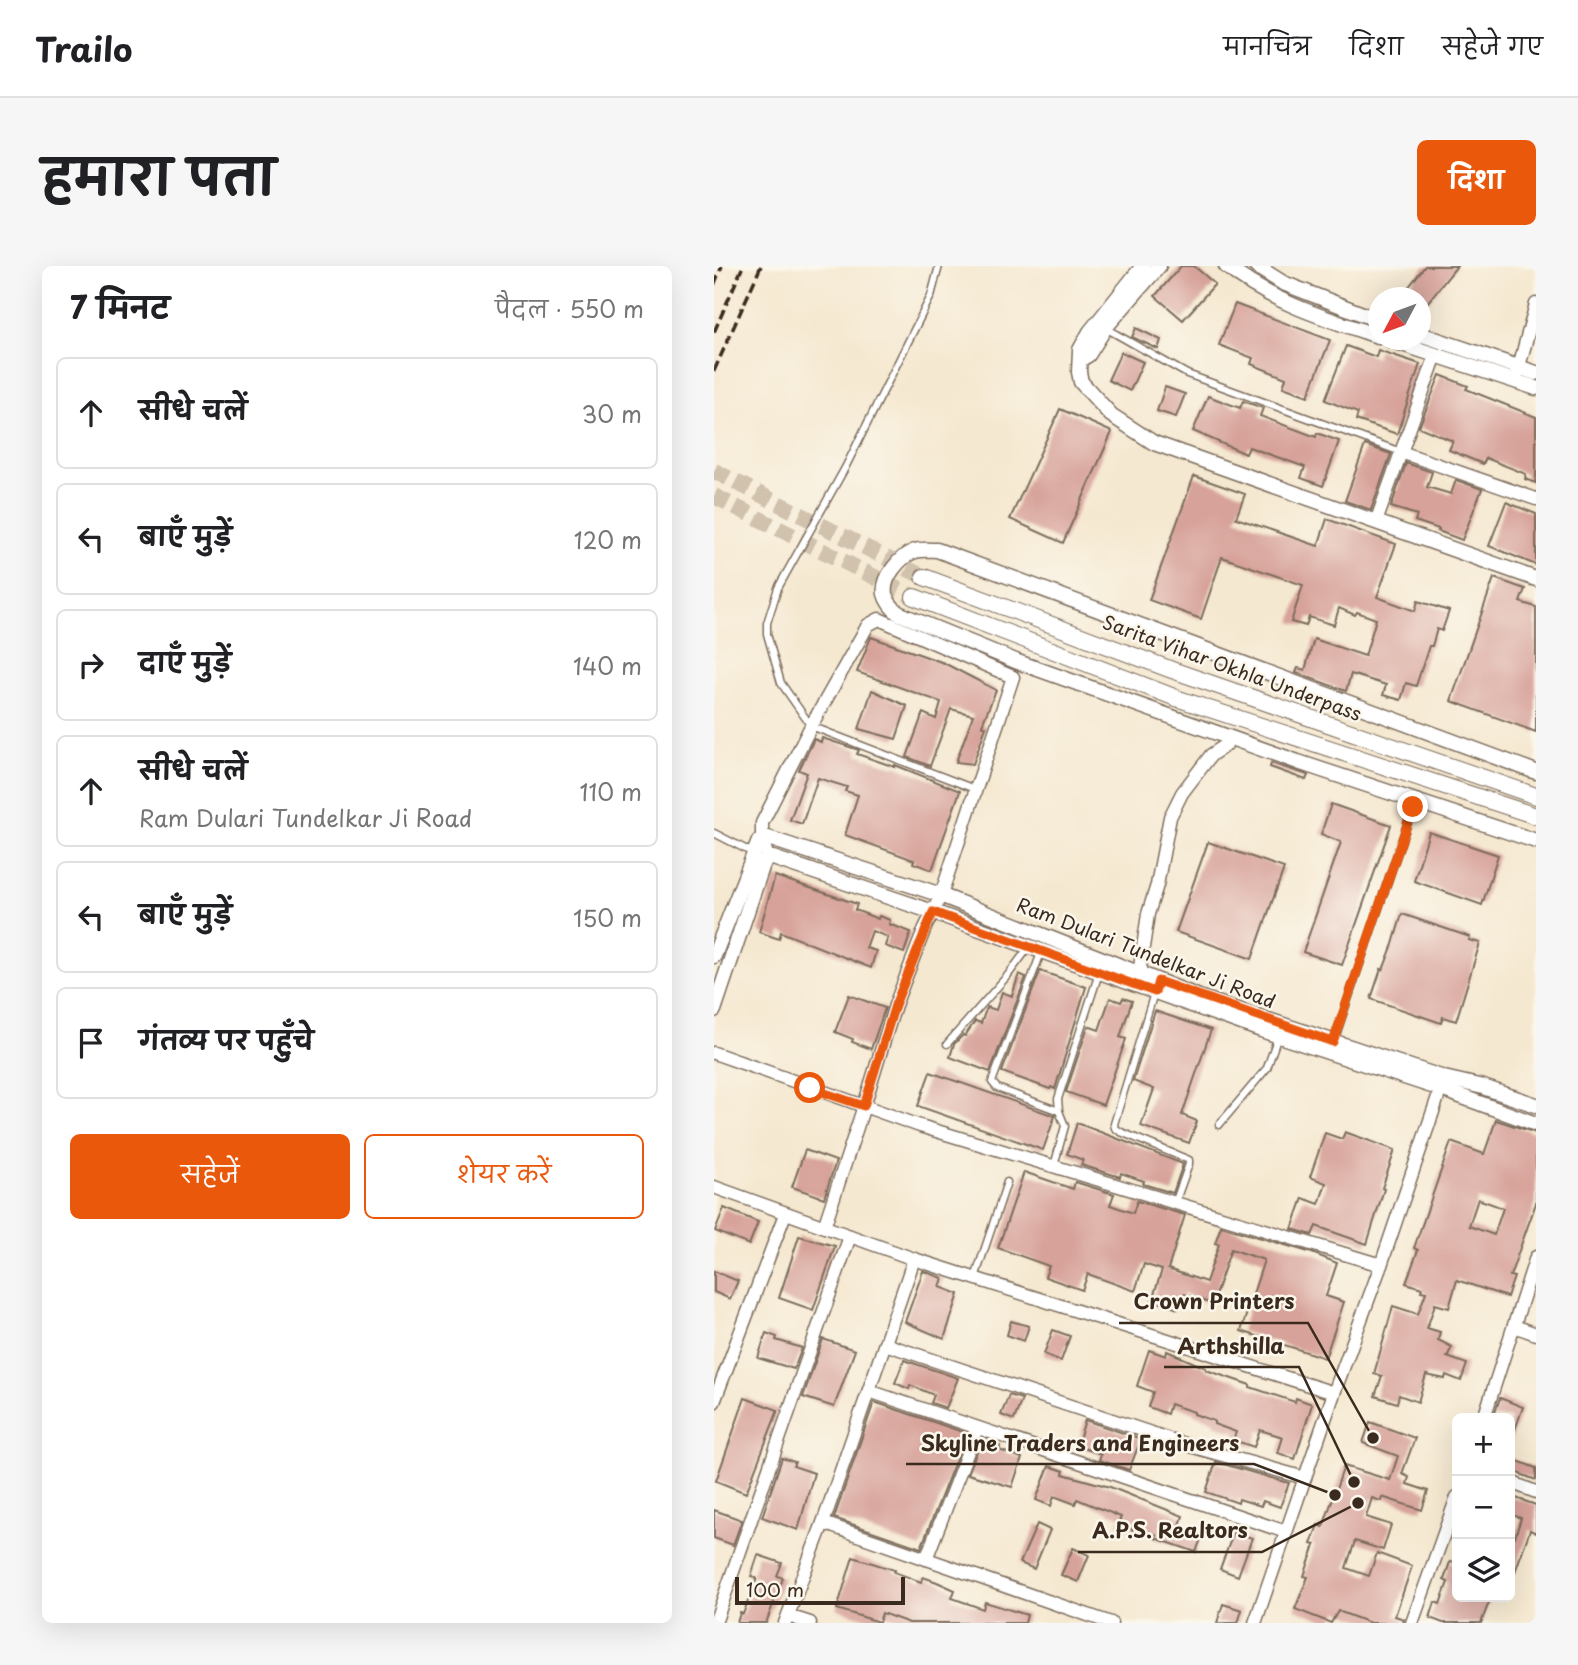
<!DOCTYPE html>
<html lang="hi">
<meta charset="utf-8">
<style>
body{margin:0;font-family:"Playpen Sans","Playpen Sans Deva",sans-serif;background:#f6f6f6;color:#202124}
.controls{position:absolute;right:21px;bottom:21px;display:grid;overflow:hidden;border-radius:10px;box-shadow:0 7px 28px #0002}
.controls button{width:63px;height:63px;display:grid;place-items:center;padding:0;border:0;border-bottom:2px solid #e0e0e0;background:#fff;color:#202124;font:35px sans-serif}
.compass{position:absolute;left:654px;top:21px;width:63px;height:63px;border-radius:50%;background:#fff;box-shadow:0 7px 28px #0002;rotate:229deg}
.scale{position:absolute;left:21px;bottom:18px;width:170px;box-sizing:border-box;padding-left:7px;border:4px solid #3b2a1e;border-top:0;font-size:19px;line-height:24px;white-space:nowrap;color:#3b2a1e;-webkit-text-stroke:5px #fbf7ec;paint-order:stroke}
.stop{position:absolute;width:21px;height:21px;margin:-16px;border:5px solid #ea580c;border-radius:50%;background:#fff}
.stop.end{background:#ea580c;border-color:#fff;box-shadow:0 2px 7px #0008}
.list{margin:0;padding:0;list-style:none}
h2{display:flex;justify-content:space-between;align-items:center;height:91px;margin:0;padding:0 28px;font-size:30px}
h2 small{font-size:23px;font-weight:400;color:#757577}
.list li{display:grid;grid-template-columns:46px 1fr auto;gap:21px;align-items:center;box-sizing:border-box;height:112px;margin:0 14px 14px;padding:0 14px;border:2px solid #e0e0e0;border-radius:10px}
.list b{display:block;font-size:26px;white-space:nowrap}
.list p{margin:0;font-size:23px;white-space:nowrap;color:#757577}
.list em{font-size:23px;font-style:normal;color:#757577}
.actions{display:flex;gap:14px;padding:21px 28px}
.actions a{flex:1;padding:16px 0;border:2px solid #ea580c;border-radius:10px;text-align:center;font-size:24px;color:#ea580c}
.actions .main{background:#ea580c;color:#fff}
.icon{flex:none;width:38px;height:38px;fill:none;stroke:currentColor;stroke-width:2;stroke-linecap:round;stroke-linejoin:round}
.map{position:relative;flex:none;width:822px;height:1357px;overflow:hidden;border-radius:10px}
header{display:flex;align-items:center;gap:42px;box-sizing:border-box;height:98px;padding:0 35px;background:#fff;border-bottom:2px solid #e0e0e0}
header strong{font-size:33px}
nav{display:flex;gap:38px;margin-inline-start:auto;font-size:24px}
.intro{display:flex;align-items:center;justify-content:space-between;box-sizing:border-box;height:168px;padding:0 42px}
h1{margin:0;font-size:49px}
.button{padding:18px 32px;border-radius:10px;background:#ea580c;color:#fff;font-size:24px;font-weight:700}
main{display:flex;gap:42px;padding:0 42px}
aside{flex:1;background:#fff;border-radius:10px;box-shadow:0 7px 28px #0002}
.map>svg:first-child{display:block}
.building{fill:#d7a29a;fill-rule:evenodd}
.lines{fill:none;stroke-linecap:round;stroke-linejoin:round}
.secondary-tunnel{stroke:#d0c2ac;stroke-width:16;stroke-dasharray:16 8;stroke-linecap:butt}
.service-casing{stroke:#7c6c5c;stroke-width:9}
.minor-casing{stroke:#7c6c5c;stroke-width:15}
.tertiary-casing{stroke:#7c6c5c;stroke-width:17}
.secondary-casing{stroke:#7c6c5c;stroke-width:18}
.service{stroke:#fff;stroke-width:6}
.minor{stroke:#fff;stroke-width:12}
.tertiary{stroke:#fff;stroke-width:14}
.secondary{stroke:#fff;stroke-width:16}
.rail{stroke:#3b2a1e;stroke-width:3.5;stroke-dasharray:10 5;stroke-linecap:butt}
.route{stroke:#ea580c;stroke-width:9}
.labels{text-anchor:middle;stroke-width:5;stroke-linejoin:round;paint-order:stroke}
.street-label{font-size:19px;fill:#3b2a1e;stroke:#fbf7ec}
.leader{fill:none;stroke:#3b2a1e;stroke-width:2.5}
.callout-dot{fill:#3b2a1e;stroke:#fbf7ec;stroke-width:2.5}
.callout-label{font-size:21px;text-anchor:middle;font-weight:bold;fill:#3b2a1e;stroke:#fbf7ec;stroke-width:5;stroke-linejoin:round;paint-order:stroke}
</style>
<header>
<strong>Trailo</strong>
<nav><a>मानचित्र</a><a>दिशा</a><a>सहेजे गए</a></nav>
</header>
<div class="intro"><h1>हमारा पता</h1><a class="button">दिशा</a></div>
<main>
<aside>
<h2>7 मिनट<small>पैदल · 550 m</small></h2>
<ul class="list">
<li><svg class="icon" aria-label="ahead" viewBox="0 0 24 24"><path d="M12 20V5M6 11l6-6 6 6"/></svg><div><b>सीधे चलें</b></div><em>30 m</em></li>
<li><svg class="icon" aria-label="left" viewBox="0 0 24 24"><path d="M17 20v-9H6M10 6l-5 5 5 5"/></svg><div><b>बाएँ मुड़ें</b></div><em>120 m</em></li>
<li><svg class="icon" aria-label="right" viewBox="0 0 24 24"><path d="M7 20v-9h11M14 6l5 5-5 5"/></svg><div><b>दाएँ मुड़ें</b></div><em>140 m</em></li>
<li><svg class="icon" aria-label="ahead" viewBox="0 0 24 24"><path d="M12 20V5M6 11l6-6 6 6"/></svg><div><b>सीधे चलें</b><p>Ram Dulari Tundelkar Ji Road</p></div><em>110 m</em></li>
<li><svg class="icon" aria-label="left" viewBox="0 0 24 24"><path d="M17 20v-9H6M10 6l-5 5 5 5"/></svg><div><b>बाएँ मुड़ें</b></div><em>150 m</em></li>
<li><svg class="icon" aria-label="arrive" viewBox="0 0 24 24"><path d="M6 21V4h12l-3 4 3 4H6"/></svg><div><b>गंतव्य पर पहुँचे</b></div></li>
</ul>
<div class="actions"><a class="main">सहेजें</a><a>शेयर करें</a></div>
</aside>
<div class="map">
<svg width="822" height="1357" viewBox="0 0 822 1357">
<rect width="100%" height="100%" fill="#fbf7ec"/>
<filter id="ink" filterUnits="userSpaceOnUse"><feTurbulence type="fractalNoise" baseFrequency=".0143" numOctaves="2"/><feDisplacementMap in="SourceGraphic" scale="14" xChannelSelector="R" yChannelSelector="G"/><feConvolveMatrix kernelMatrix="1 2 1 2 8 2 1 2 1" color-interpolation-filters="sRGB"/></filter>
<filter id="wash" filterUnits="userSpaceOnUse"><feTurbulence type="fractalNoise" baseFrequency=".00686" numOctaves="4" result="noise"/><feDisplacementMap in="SourceGraphic" scale="28" xChannelSelector="R" yChannelSelector="G"/><feGaussianBlur stdDeviation="1.57" result="paint"/><feColorMatrix in="noise" values="0 0 0 0 0 0 0 0 0 0 0 0 0 0 0 0 0 1.4 0 .05"/><feComposite in="paint" operator="in"/></filter>
<g filter="url(#wash)">
<rect width="100%" height="100%" fill="#f5e8d0"/>
<g id="blocks">
<g class="building">
<polygon points="467,0 480,0 501,18 469,54 441,30"/>
<polygon points="711,0 743,0 706,46 706,32 696,32 690,27"/>
<polygon points="521,38 616,74 594,130 569,121 572,112 537,98 539,92 505,79"/>
<polygon points="422,62 447,74 444,83 418,71"/>
<polygon points="632,80 662,91 664,84 706,98 683,168 642,154 644,147 611,134"/>
<polygon points="407,86 429,96 416,125 394,114"/>
<polygon points="726,109 754,120 752,123 822,151 822,217 811,213 812,208 772,192 769,198 735,184 739,175 705,161"/>
<polygon points="451,121 471,128 462,151 443,145"/>
<polygon points="494,130 526,142 529,135 549,142 546,150 602,171 603,167 625,175 609,220 587,212 591,201 535,181 532,188 479,165"/>
<polygon points="346,143 398,166 349,277 296,253"/>
<polygon points="651,179 677,188 657,244 631,235"/>
<polygon points="692,197 718,206 713,221 737,228 742,214 768,223 748,274 724,265 725,263 701,255 703,249 677,241"/>
<polygon points="480,210 531,228 522,252 604,280 613,253 682,278 663,331 701,345 704,335 735,345 728,365 723,363 718,380 715,380 702,420 692,417 687,434 669,429 672,419 637,408 632,425 582,407 584,402 591,404 600,373 651,390 662,353 643,346 641,349 625,342 620,359 595,351 592,360 577,356 589,319 508,291 487,353 435,334"/>
<polygon points="792,236 822,248 822,299 775,280"/>
<polygon points="780,312 811,323 806,336 822,341 822,466 737,435"/>
<polygon points="157,371 230,397 282,424 268,459 272,461 259,498 242,496 259,449 237,443 216,500 193,491 209,447 222,453 227,436 143,406"/>
<polygon points="158,424 193,440 182,473 145,463"/>
<polygon points="108,472 145,484 143,488 181,501 181,499 246,525 218,604 199,597 200,594 131,569 144,529 131,525 133,521 104,512 88,558 76,554 93,507 85,504 100,473 107,476"/>
<polygon points="557,497 594,509 592,514 556,501"/>
<polygon points="617,538 677,559 628,699 589,686 627,576 607,568"/>
<polygon points="715,566 784,589 768,639 700,615"/>
<polygon points="494,576 570,602 538,693 462,666"/>
<polygon points="61,610 143,638 141,644 164,653 165,650 176,654 175,658 197,666 190,687 171,680 174,671 158,665 152,682 162,685 157,702 67,666 65,673 45,666"/>
<polygon points="688,648 756,671 755,674 766,677 742,755 729,751 727,757 657,733 667,703 669,704 679,678"/>
<polygon points="326,705 372,721 341,823 337,821 336,823 288,806"/>
<polygon points="305,708 312,711 276,806 236,791 240,778 249,769 251,770 261,755 267,757 273,741 282,744 288,726 298,730"/>
<polygon points="135,729 171,742 157,783 138,776 139,773 121,766"/>
<polygon points="396,732 407,736 409,732 418,735 406,771 412,773 389,839 352,826 374,760 385,764"/>
<polygon points="441,745 497,764 468,849 483,855 475,877 427,860 440,823 419,815"/>
<polygon points="216,806 341,850 329,884 204,840"/>
<path d="M782,854L822,867V937L796,1010L800,1011L793,1031L743,1014L735,1042L721,1038L713,1062L726,1066L724,1074L738,1081L733,1091L753,1098L747,1115L732,1109L731,1113L712,1109L704,1136L685,1129L683,1137L661,1130L668,1110L660,1108L679,1040L704,1048L712,1026L707,1025L708,1022L692,1017L704,984L700,982L737,876L770,888ZM764,933L789,942L780,969L755,960Z"/>
<polygon points="363,857 469,898 459,927 429,918 430,915 407,907 406,911 367,899 369,894 353,888"/>
<polygon points="631,866 681,884 668,922 670,923 653,978 602,960 598,969 578,963 589,932 605,938 612,917 596,911 611,867 628,873"/>
<polygon points="91,884 122,895 110,932 78,921"/>
<polygon points="310,906 359,923 361,916 400,928 396,939 419,947 423,935 471,949 454,1003 492,1016 505,978 501,977 507,960 598,987 623,997 612,1030 630,1036 611,1092 527,1065 550,994 517,983 498,1038 470,1028 464,1043 438,1034 448,1004 430,998 421,1025 374,1008 368,1024 331,1011 335,1000 284,982"/>
<polygon points="10,942 44,956 35,979 1,965"/>
<polygon points="85,970 121,980 99,1044 65,1032"/>
<polygon points="0,1005 24,1015 16,1033 0,1026"/>
<polygon points="209,1005 229,1012 226,1021 245,1028 230,1073 191,1056"/>
<polygon points="297,1055 315,1060 310,1075 293,1069"/>
<polygon points="339,1064 356,1070 347,1095 330,1088"/>
<polygon points="52,1067 63,1071 62,1074 88,1082 80,1103 44,1092"/>
<polygon points="109,1073 141,1084 120,1141 89,1131"/>
<polygon points="435,1084 452,1090 453,1085 492,1102 492,1104 536,1119 536,1121 581,1136 582,1132 598,1138 581,1193 564,1187 569,1171 546,1164 540,1181 519,1174 522,1166 500,1158 500,1155 480,1148 480,1146 456,1138 453,1148 434,1141 439,1126 423,1120"/>
<polygon points="190,1094 244,1112 232,1142 217,1137 220,1129 196,1119 195,1123 181,1117"/>
<polygon points="295,1129 308,1133 300,1154 287,1149"/>
<polygon points="31,1132 64,1144 32,1227 2,1215"/>
<polygon points="786,1132 809,1141 797,1175 796,1152 779,1152"/>
<polygon points="160,1136 252,1167 207,1282 120,1252"/>
<polygon points="371,1154 427,1173 415,1204 385,1194 387,1188 363,1180"/>
<polygon points="656,1156 701,1172 688,1208 695,1211 693,1218 714,1225 708,1244 668,1231 667,1235 658,1232 652,1251 677,1259 669,1284 641,1275 632,1302 655,1310 663,1287 698,1300 681,1350 690,1353 689,1357 656,1357 624,1345 617,1357 581,1343 594,1311 590,1310 601,1279 597,1278 604,1259 609,1261 630,1200 676,1214 684,1190 649,1177"/>
<polygon points="268,1173 286,1180 285,1184 308,1192 298,1221 254,1208"/>
<polygon points="68,1192 81,1196 79,1200 100,1207 84,1264 48,1251"/>
<polygon points="796,1192 822,1202 822,1214 796,1204"/>
<polygon points="502,1196 575,1217 566,1241 549,1235 547,1240 525,1233 524,1237 492,1226"/>
<polygon points="335,1200 350,1205 349,1208 396,1221 469,1250 465,1262 488,1270 482,1286 441,1272 442,1269 420,1260 419,1264 404,1258 407,1251 363,1233 361,1238 340,1230 337,1240 322,1234"/>
<polygon points="796,1230 822,1239 822,1267 816,1264 797,1317 796,1269 801,1271 807,1252 796,1248"/>
<polygon points="0,1244 28,1254 19,1279 0,1272"/>
<polygon points="323,1258 336,1264 320,1303 306,1297"/>
<polygon points="520,1265 538,1272 524,1310 506,1303"/>
<polygon points="359,1282 375,1289 364,1316 347,1309"/>
<polygon points="44,1289 68,1297 63,1310 69,1312 52,1357 23,1357 26,1347 29,1348 43,1312 37,1310"/>
<polygon points="139,1291 181,1304 180,1306 207,1316 209,1311 223,1316 241,1324 238,1332 269,1343 271,1336 313,1349 311,1357 195,1357 168,1347 165,1356 123,1343"/>
<polygon points="742,1294 743,1331 777,1331 767,1357 729,1357 716,1352 721,1336 726,1338 734,1316 730,1314 736,1296 741,1297"/>
<polygon points="509,1338 528,1344 524,1357 503,1357"/>
</g>
</g>
</g>
<g filter="url(#ink)">
<use href="#blocks" fill-opacity="0" stroke="#7c6c5c" stroke-width="2"/>
<g class="lines">
<g class="secondary-tunnel">
<polyline points="0,205 210,311"/>
<polyline points="0,230 200,331"/>
</g>
<g class="service-casing">
<g id="service">
<polyline points="225,0 217,30 131,202 64,322 53,357 53,368 67,417 97,460 263,524"/>
<polyline points="393,63 473,108 687,186"/>
<polyline points="0,567 39,587"/>
<polyline points="327,687 278,816 283,822 345,845"/>
<polyline points="440,727 400,858 401,862 407,866 475,894 475,898 461,937"/>
<polyline points="620,775 701,535"/>
<polyline points="233,778 294,709 315,681"/>
<polyline points="505,859 553,802 564,770"/>
<polyline points="340,900 351,860 345,845 344,833 385,707"/>
<polyline points="261,1012 293,916"/>
</g>
</g>
<g class="minor-casing">
<g id="minor">
<polyline points="803,108 822,38"/>
<polyline points="687,186 822,233"/>
<polyline points="662,256 722,89"/>
<polyline points="425,708 434,648 443,619 456,551 468,527 497,489 512,479 513,471"/>
<polyline points="0,787 150,840 181,739 211,662 227,629 299,411 165,353 154,359 97,460 48,557 48,572 54,592"/>
<polyline points="0,921 200,993 620,1127"/>
<polyline points="110,961 150,840 206,860 667,999"/>
<polyline points="800,1060 822,1068"/>
<polyline points="171,1078 476,1180 591,1212"/>
<polyline points="155,1125 572,1266"/>
<polyline points="0,1136 71,948"/>
<polyline points="770,1152 822,991"/>
<polyline points="796,1216 822,1226"/>
<polyline points="109,1257 397,1357"/>
<polyline points="212,1293 263,1162"/>
<polyline points="74,1350 96,1357"/>
<polyline points="1,1357 136,970"/>
<polyline points="71,1357 109,1257 200,993"/>
<polyline points="541,1357 620,1127 667,999 729,816"/>
<polyline points="698,1357 743,1231"/>
</g>
</g>
<g class="tertiary-casing">
<g id="tertiary">
<polyline points="429,0 376,66 366,84 365,106 367,116 397,149 440,177 822,313"/>
<path d="M512,0C557,36 610,52 664,70"/>
<polyline points="542,0 569,17 664,54"/>
<polyline points="706,68 822,107"/>
<polyline points="676,74 822,122"/>
<polyline points="367,93 374,89 391,62 445,0"/>
<path d="M822,506L223,284C216,284 208,283 201,285C186,290 168,312 171,328C173,336 178,341 184,347L304,396L584,496L822,575"/>
<polyline points="0,690 45,575 51,571 221,627 485,731 730,812 769,821 822,839"/>
<polyline points="0,744 49,598 54,592 59,592 219,646 547,764 727,823 822,858"/>
</g>
</g>
<g class="secondary-casing">
<g id="secondary">
<polyline points="210,311 458,404 822,530"/>
<polyline points="200,331 465,433 822,550"/>
</g>
</g>
<use href="#service" class="service"/>
<use href="#minor" class="minor"/>
<use href="#tertiary" class="tertiary"/>
<use href="#secondary" class="secondary"/>
<g class="rail">
<polyline points="0,19 8,0"/>
<polyline points="0,66 29,0"/>
<polyline points="0,105 47,0"/>
</g>
</g>
</g>
<g class="lines" filter="url(#ink)">
<polyline class="route" points="96,822 150,840 181,739 219,646 441,726 444,715 619,776 699,541"/>
</g>
<g class="labels">
<g class="street-label">
<text transform="translate(518 402) rotate(20)" y="7">Sarita Vihar Okhla Underpass</text>
<text transform="translate(432 687) rotate(21)" y="7">Ram Dulari Tundelkar Ji Road</text>
</g>
</g>
<path class="leader" d="M659 1172L594 1057H405M640 1216L585 1101H450M621 1229L540 1198H192M644 1237L548 1286H364"/>
<g class="callout-dot">
<circle cx="659" cy="1172" r="7"/>
<circle cx="640" cy="1216" r="7"/>
<circle cx="621" cy="1229" r="7"/>
<circle cx="644" cy="1237" r="7"/>
</g>
<g class="callout-label">
<text x="500" y="1043">Crown Printers</text>
<text x="517" y="1088">Arthshilla</text>
<text x="366" y="1185">Skyline Traders and Engineers</text>
<text x="456" y="1272">A.P.S. Realtors</text>
</g>
</svg>
<div class="controls">
<button>+</button>
<button>−</button>
<button><svg class="icon" aria-label="layers" viewBox="0 0 24 24"><path d="M12 4l9 5-9 5-9-5zM3 14l9 5 9-5"/></svg></button>
</div>
<svg class="compass" viewBox="-18 -18 36 36"><path d="M0-13l5 13h-10z" fill="#e53935"/><path d="M0 13l5-13h-10z" fill="#757577"/></svg>
<div class="scale">100 m</div>
<div class="stop" style="left:96px;top:822px"></div>
<div class="stop end" style="left:699px;top:541px"></div>
</div>
</main>
